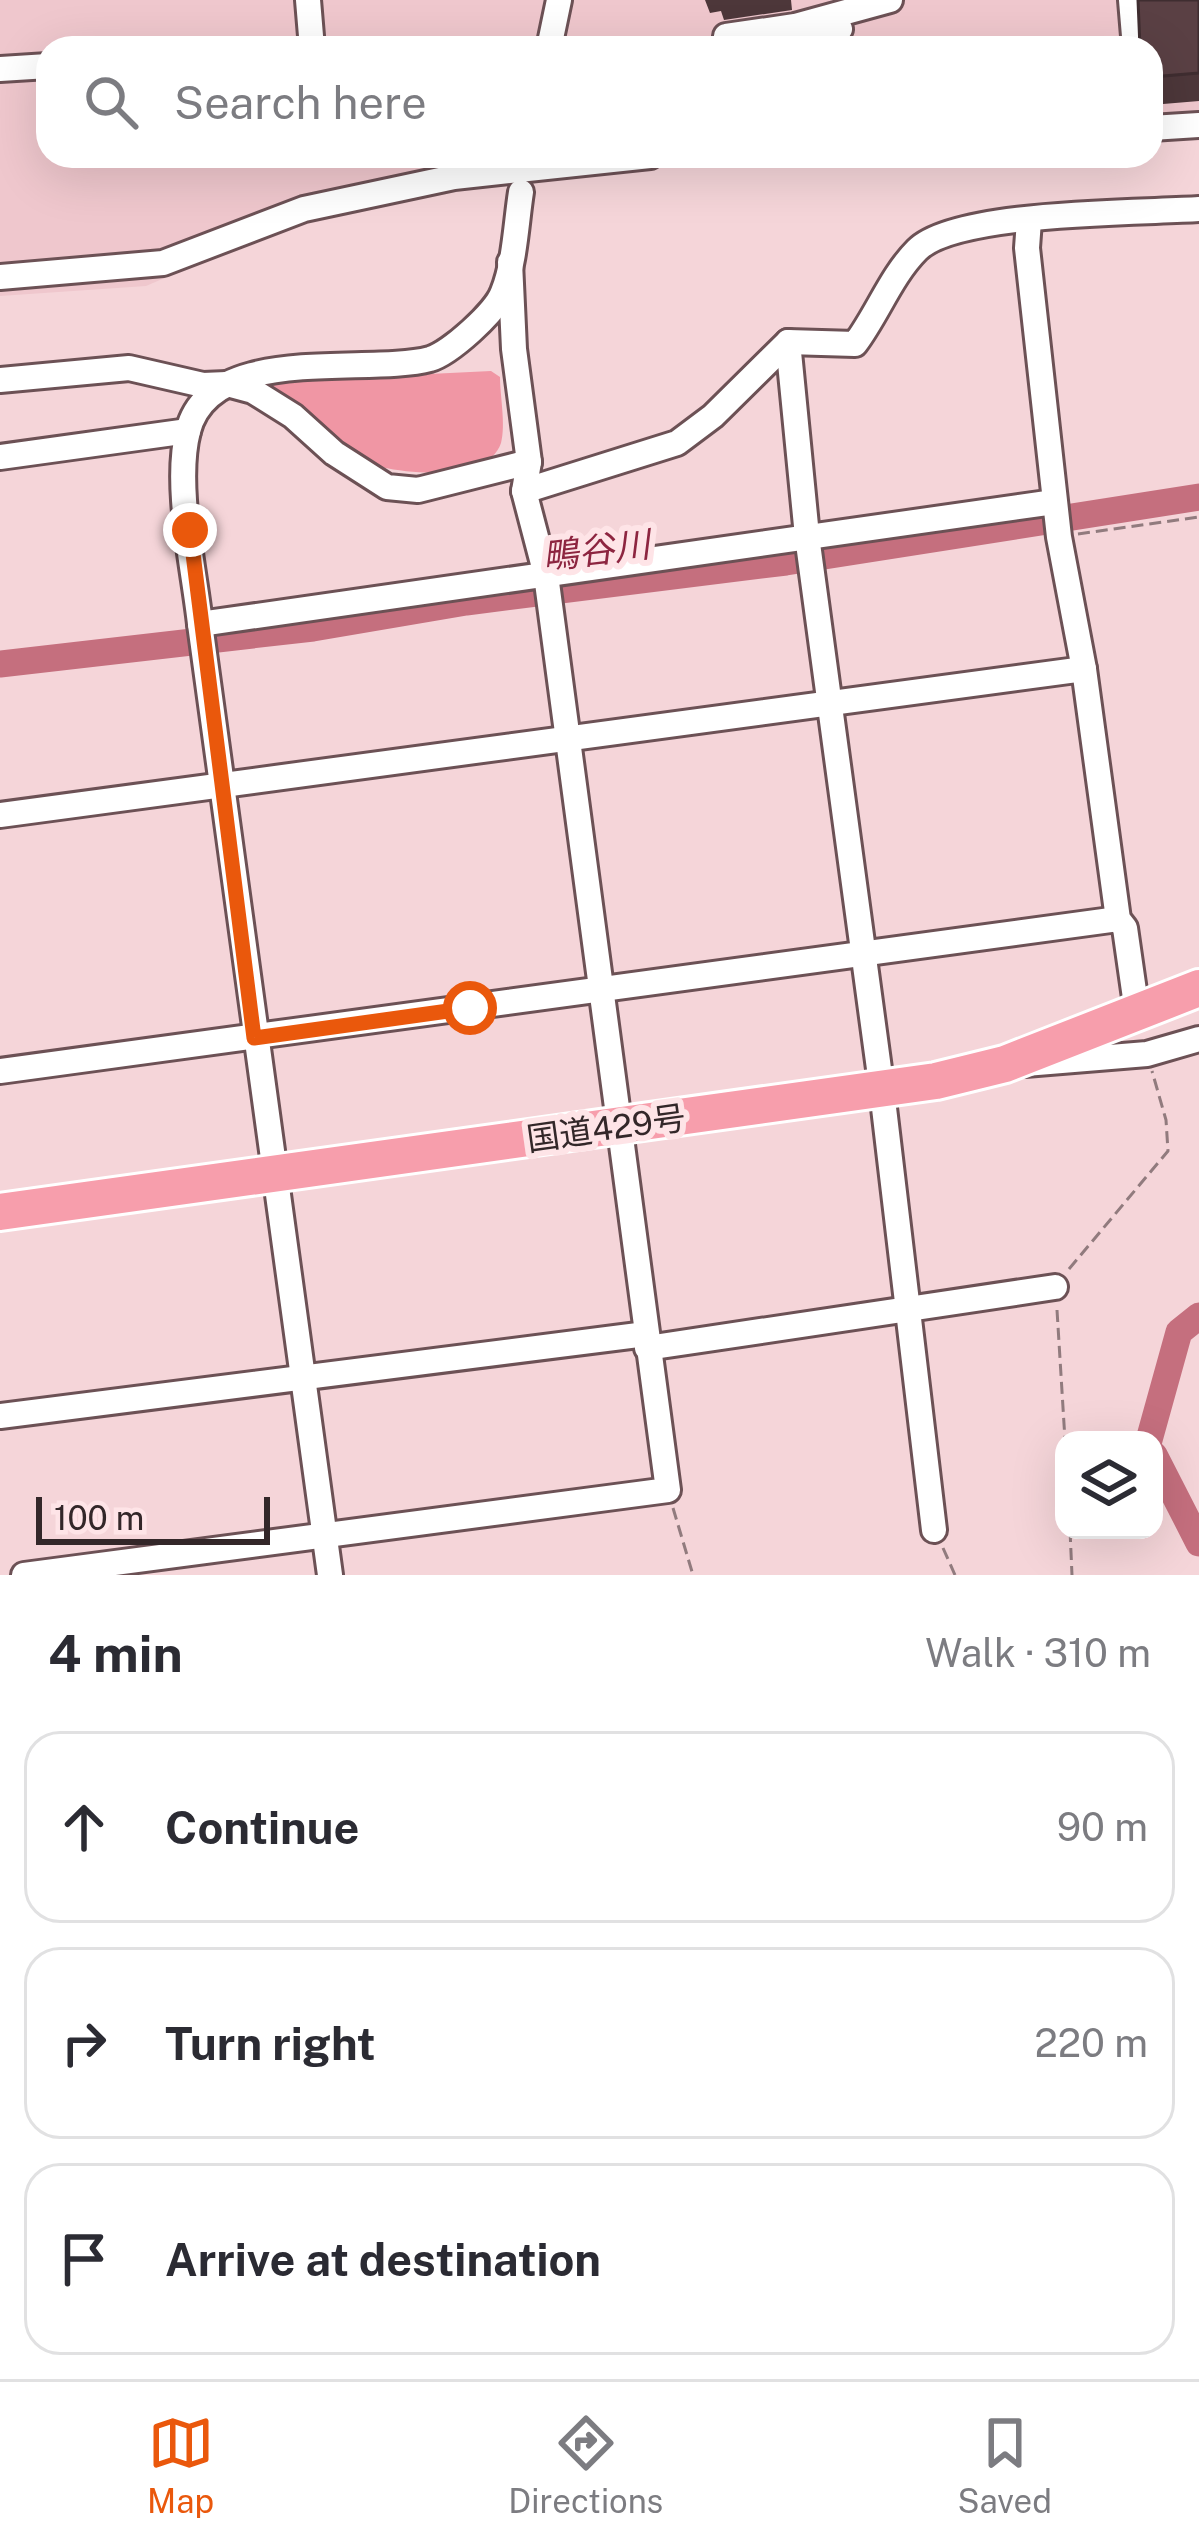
<!DOCTYPE html>
<meta charset="utf-8">
<style>
body{margin:0;font-family:"Public Sans","Noto Sans JP",sans-serif;background:#f2f2f3;color:#2b2b33}
.controls{position:absolute;right:36px;bottom:36px;display:grid;overflow:hidden;border-radius:24px;box-shadow:0 12px 48px #0002}
.controls button{width:108px;height:108px;display:grid;place-items:center;padding:0;border:0;border-bottom:3px solid #e1e1e2;background:#fff;color:#2b2b33;font:60px sans-serif}
.scale{position:absolute;left:36px;bottom:30px;width:234px;box-sizing:border-box;padding-left:12px;border:6px solid #332729;border-top:0;font-size:33px;line-height:42px;white-space:nowrap;color:#332729;-webkit-text-stroke:9px #fee4e7;paint-order:stroke}
.stop{position:absolute;width:36px;height:36px;margin:-27px;border:9px solid #ea580c;border-radius:50%;background:#fff}
.stop.end{background:#ea580c;border-color:#fff;box-shadow:0 3px 12px #0008}
.list{margin:0;padding:0;list-style:none}
h2{display:flex;justify-content:space-between;align-items:center;height:156px;margin:0;padding:0 48px;font-size:51px}
h2 small{font-size:39px;font-weight:400;color:#7c7c81}
.list li{display:grid;grid-template-columns:78px 1fr auto;gap:36px;align-items:center;box-sizing:border-box;height:192px;margin:0 24px 24px;padding:0 24px;border:3px solid #e1e1e2;border-radius:36px}
.list b{display:block;font-size:45px;white-space:nowrap}
.list em{font-size:39px;font-style:normal;color:#7c7c81}
.icon{flex:none;width:66px;height:66px;fill:none;stroke:currentColor;stroke-width:2;stroke-linecap:round;stroke-linejoin:round}
.map{position:relative;flex:none;width:1199px;height:1575px;overflow:hidden}
.search{position:absolute;background:#fff;box-shadow:0 12px 48px #0002;left:36px;right:36px;top:36px;height:132px;display:flex;align-items:center;gap:30px;box-sizing:border-box;padding:0 42px;border-radius:36px;color:#7c7c81;font-size:45px}
.sheet{height:804px;background:#fff}
nav{display:flex;justify-content:space-around;align-items:center;box-sizing:border-box;height:168px;border-top:3px solid #e1e1e2;background:#fff;font-size:33px;color:#7c7c81}
nav a{display:grid;justify-items:center;gap:6px}
nav .on{color:#ea580c}
.map>svg:first-child{display:block}
.built{fill:#efc7cd}
.green{fill:#f096a4}
.lines{fill:none;stroke-linecap:round;stroke-linejoin:round}
.river{stroke:#c56f7e;stroke-width:27}
.minor-casing{stroke:#6c5155;stroke-width:30}
.highway-casing{stroke:#fff;stroke-width:42}
.path{stroke:#917b7e;stroke-width:3;stroke-dasharray:12 6;stroke-linecap:butt}
.minor{stroke:#fff;stroke-width:24}
.highway{stroke:#f79eac;stroke-width:36}
.wall{fill:#4d373a}
.building{fill:#5a4044;stroke:#3f2d30;stroke-width:3}
.route{stroke:#ea580c;stroke-width:15}
.labels{text-anchor:middle;stroke-width:12;stroke-linejoin:round;paint-order:stroke}
.street-label{font-size:33px;fill:#332729;stroke:#fee4e7}
.water-label{font-size:36px;font-style:italic;fill:#8d2540;stroke:#fee4e7}
</style>
<div class="map">
<svg width="1199" height="1575" viewBox="0 0 1199 1575">
<rect width="100%" height="100%" fill="#f5d5d9"/>
<polygon class="built" points="0,0 1199,0 1199,137 1151,140 1151,48 48,48 48,156 728,156 580,177 377,198 265,235 146,286 0,296"/>
<path class="green" d="M491,371L500,377C500,396 506,425 501,443C486,489 375,472 344,455C316,438 289,411 263,390L265,382Z"/>
<g class="lines">
<g class="river">
<polyline points="0,664 313,628 466,602 786,562 1199,497"/>
<polyline points="1149,1440 1179,1332 1199,1316"/>
<polyline points="1154,1455 1199,1543"/>
</g>
<g class="minor-casing">
<g id="minor">
<polyline points="308,0 312,48"/>
<polyline points="1131,0 1135,48"/>
<polyline points="549,48 559,0"/>
<polyline points="728,48 726,36 795,26 890,0"/>
<polyline points="784,48 840,29"/>
<polyline points="0,69 48,66"/>
<polyline points="1151,128 1199,125"/>
<polyline points="1029,220 1027,248 1059,537 1084,669 1118,919 1125,928 1137,1012"/>
<polyline points="0,277 163,263 304,209 454,177 650,156"/>
<polyline points="788,342 807,536 882,1091 934,1530"/>
<polyline points="0,380 129,368 203,385 227,384 253,391 293,416 334,453 387,487 418,490 529,462"/>
<polyline points="0,457 188,431"/>
<path d="M524,491L677,443L713,416L788,342L855,344C877,315 891,276 917,250C955,211 1140,213 1199,209"/>
<polyline points="200,624 1054,502"/>
<polyline points="0,815 1084,669"/>
<polyline points="1025,1064 1147,1054 1199,1039"/>
<polyline points="0,1071 1118,919"/>
<polyline points="647,1348 1055,1287"/>
<polyline points="0,1416 646,1334"/>
<polyline points="24,1575 668,1490 546,575 524,491 529,462 514,349 510,262"/>
<path d="M330,1575L200,624C194,568 174,485 188,431C210,342 367,376 430,359C450,353 496,312 503,292C515,262 516,224 521,192"/>
</g>
</g>
<g class="highway-casing">
<polyline id="highway" points="0,1212 936,1081 1005,1064 1199,988"/>
</g>
<g class="path">
<polyline points="1078,534 1199,517"/>
<polyline points="1069,1269 1168,1151 1166,1120 1152,1071"/>
<polyline points="1057,1310 1065,1440"/>
<polyline points="673,1508 693,1575"/>
<polyline points="1070,1530 1072,1575"/>
<polyline points="943,1548 955,1575"/>
</g>
<use href="#minor" class="minor"/>
<use href="#highway" class="highway"/>
</g>
<g class="wall">
<polygon points="705,0 791,0 792,10 724,20 721,11 710,13"/>
<polygon points="1199,0 1199,101 1151,105 1151,48"/>
</g>
<polygon class="building" points="1138,0 1199,0 1199,73 1151,77 1151,48 1140,48"/>
<g class="lines">
<polyline class="route" points="190,530 254,1038 470,1008"/>
</g>
<g class="labels">
<g class="street-label">
<text transform="translate(606 1128) rotate(-8)" y="12">国道429号</text>
</g>
<g class="water-label">
<text transform="translate(596 550) rotate(-7)" y="13">鴫谷川</text>
</g>
</g>
</svg>
<div class="controls">
<button><svg class="icon" aria-label="layers" viewBox="0 0 24 24"><path d="M12 4l9 5-9 5-9-5zM3 14l9 5 9-5"/></svg></button>
</div>
<div class="scale">100 m</div>
<div class="stop" style="left:470px;top:1008px"></div>
<div class="stop end" style="left:190px;top:530px"></div>
<div class="search"><svg class="icon" aria-label="search" viewBox="0 0 24 24"><circle cx="10" cy="10" r="6"/><path d="M15 15l6 6"/></svg>Search here</div>
</div>
<section class="sheet">
<h2>4 min<small>Walk · 310 m</small></h2>
<ul class="list">
<li><svg class="icon" aria-label="ahead" viewBox="0 0 24 24"><path d="M12 20V5M6 11l6-6 6 6"/></svg><div><b>Continue</b></div><em>90 m</em></li>
<li><svg class="icon" aria-label="right" viewBox="0 0 24 24"><path d="M7 20v-9h11M14 6l5 5-5 5"/></svg><div><b>Turn right</b></div><em>220 m</em></li>
<li><svg class="icon" aria-label="arrive" viewBox="0 0 24 24"><path d="M6 21V4h12l-3 4 3 4H6"/></svg><div><b>Arrive at destination</b></div></li>
</ul>
</section>
<nav>
<a class="on"><svg class="icon" aria-label="map" viewBox="0 0 24 24"><path d="M3 6l6-2 6 2 6-2v14l-6 2-6-2-6 2zM9 4v14M15 6v14"/></svg>Map</a>
<a><svg class="icon" aria-label="directions" viewBox="0 0 24 24"><path d="M12 3l9 9-9 9-9-9zM9 14v-3h6M13 9l2 2-2 2"/></svg>Directions</a>
<a><svg class="icon" aria-label="saved" viewBox="0 0 24 24"><path d="M7 4h10v16l-5-4-5 4z"/></svg>Saved</a>
</nav>
